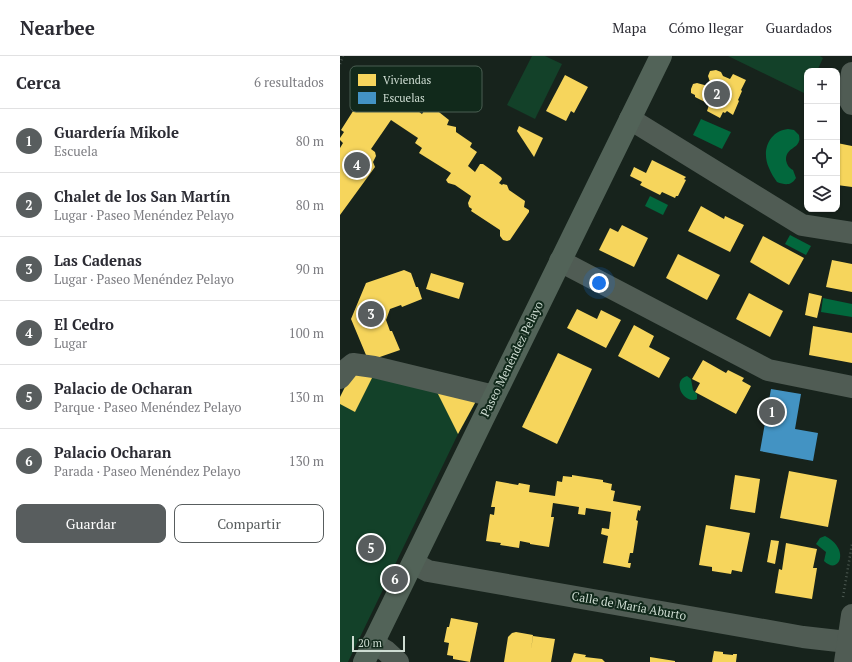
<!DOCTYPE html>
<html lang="es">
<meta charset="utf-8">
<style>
body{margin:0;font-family:"PT Serif",serif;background:#f7f7f7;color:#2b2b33}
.controls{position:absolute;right:12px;top:12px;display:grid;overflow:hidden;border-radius:8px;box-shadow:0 1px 3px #0004}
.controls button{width:36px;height:36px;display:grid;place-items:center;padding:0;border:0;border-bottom:1px solid #e1e1e2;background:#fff;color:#2b2b33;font:20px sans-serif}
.scale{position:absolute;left:12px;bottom:10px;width:53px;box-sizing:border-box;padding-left:4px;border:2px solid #cedcd2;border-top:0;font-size:11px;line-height:14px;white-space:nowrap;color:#cedcd2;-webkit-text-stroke:3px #11291b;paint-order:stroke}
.you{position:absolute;left:259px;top:227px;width:14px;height:14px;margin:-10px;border:3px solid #fff;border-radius:50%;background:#1a73e8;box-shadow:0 0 0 6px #1a73e833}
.badge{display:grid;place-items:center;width:26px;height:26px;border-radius:50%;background:#585d5e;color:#fff;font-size:13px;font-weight:700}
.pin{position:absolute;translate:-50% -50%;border:2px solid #fff;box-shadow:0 1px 4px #0006}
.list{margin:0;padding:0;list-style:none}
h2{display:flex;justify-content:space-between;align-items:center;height:52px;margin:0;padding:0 16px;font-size:17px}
h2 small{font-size:13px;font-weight:400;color:#7c7c81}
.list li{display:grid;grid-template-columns:26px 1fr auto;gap:12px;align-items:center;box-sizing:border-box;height:64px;padding:0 16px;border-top:1px solid #e1e1e2}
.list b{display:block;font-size:15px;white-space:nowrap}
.list p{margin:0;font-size:13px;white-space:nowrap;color:#7c7c81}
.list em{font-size:13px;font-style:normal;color:#7c7c81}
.actions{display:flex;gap:8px;padding:12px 16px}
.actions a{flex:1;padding:9px 0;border:1px solid #585d5e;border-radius:8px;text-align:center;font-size:14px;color:#585d5e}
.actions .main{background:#585d5e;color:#fff}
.icon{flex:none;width:22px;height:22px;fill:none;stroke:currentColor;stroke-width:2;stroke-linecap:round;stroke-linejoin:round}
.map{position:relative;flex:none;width:512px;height:606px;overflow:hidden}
header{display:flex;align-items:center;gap:24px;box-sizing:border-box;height:56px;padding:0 20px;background:#fff;border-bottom:1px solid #e1e1e2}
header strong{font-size:19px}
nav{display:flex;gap:22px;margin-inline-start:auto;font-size:14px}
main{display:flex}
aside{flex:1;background:#fff}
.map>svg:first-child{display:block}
.green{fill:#134129}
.water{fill:#02683d}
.homes{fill:#f6d55c}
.schools{fill:#4393c3}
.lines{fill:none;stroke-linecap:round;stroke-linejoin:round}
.path{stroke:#4d5952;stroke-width:2.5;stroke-dasharray:1 3;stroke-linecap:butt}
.minor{stroke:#505c54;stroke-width:22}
.highway{stroke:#526358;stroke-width:22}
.labels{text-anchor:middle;stroke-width:4;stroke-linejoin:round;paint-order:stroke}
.street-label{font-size:12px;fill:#cedcd2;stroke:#11291b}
.key{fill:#11291b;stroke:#4a5f52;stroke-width:1}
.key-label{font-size:11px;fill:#cedcd2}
</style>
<header>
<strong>Nearbee</strong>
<nav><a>Mapa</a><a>Cómo llegar</a><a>Guardados</a></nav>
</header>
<main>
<aside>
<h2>Cerca<small>6 resultados</small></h2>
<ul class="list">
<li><span class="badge">1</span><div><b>Guardería Mikole</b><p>Escuela</p></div><em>80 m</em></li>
<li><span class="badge">2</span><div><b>Chalet de los San Martín</b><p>Lugar · Paseo Menéndez Pelayo</p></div><em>80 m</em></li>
<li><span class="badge">3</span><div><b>Las Cadenas</b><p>Lugar · Paseo Menéndez Pelayo</p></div><em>90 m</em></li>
<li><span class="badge">4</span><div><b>El Cedro</b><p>Lugar</p></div><em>100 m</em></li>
<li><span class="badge">5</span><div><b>Palacio de Ocharan</b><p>Parque · Paseo Menéndez Pelayo</p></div><em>130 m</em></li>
<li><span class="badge">6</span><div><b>Palacio Ocharan</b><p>Parada · Paseo Menéndez Pelayo</p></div><em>130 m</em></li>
</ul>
<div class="actions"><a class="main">Guardar</a><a>Compartir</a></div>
</aside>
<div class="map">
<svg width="512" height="606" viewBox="0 0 512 606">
<rect width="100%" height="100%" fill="#17231c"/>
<g class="green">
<polygon points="192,0 205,0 222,8 195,63 167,49"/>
<polygon points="388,0 480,0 483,2 477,15 467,15 466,38"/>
<polygon points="13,315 135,344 135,347 118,378 8,606 0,606 0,341"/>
</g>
<g class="water">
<polygon points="361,63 391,76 382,93 353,79"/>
<path d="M448,73L454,74L459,79C459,80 460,84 459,85C457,93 446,92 446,104C447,109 449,112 453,114L456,122C451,130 445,129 437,126C434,122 431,117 429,112C421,95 429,75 448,73Z"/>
<polygon points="310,140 328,149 323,159 305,150"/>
<polygon points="450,179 471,190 466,199 445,188"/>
<polygon points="483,242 512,248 512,261 481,256"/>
<path d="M347,320L351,323L353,334L357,338V343C344,349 331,325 347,320Z"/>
<path d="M485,480C511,493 499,520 484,505L486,496L476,488L480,482Z"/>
</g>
<g class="homes">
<polygon points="376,14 381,16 383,20 390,23 393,18 406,24 401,34 402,35 398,44 399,45 393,59 387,55 385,57 383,56 380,62 367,55 369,49 366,48 367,47 355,41 355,39 351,37 351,33 353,28 357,27 368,30 370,26 368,20 370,15"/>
<polygon points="225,19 248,31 234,57 231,55 226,65 206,55"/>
<polygon points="41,33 44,35 44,40 47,42 51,36 53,37 82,58 88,49 90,49 109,64 107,69 116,71 116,76 132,87 130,91 137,96 128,110 135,116 140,108 143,108 161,121 162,123 159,127 162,129 163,128 167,129 169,134 185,145 184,151 189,154 189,156 170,184 167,185 163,184 160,180 160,174 131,155 132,153 129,151 128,147 131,140 115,129 108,127 106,124 111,117 79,97 82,92 75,87 78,82 51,64 31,93 35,96 36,100 33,106 35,111 0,159 0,92 3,87 0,84 0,82 4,76 1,74 15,52 11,47 12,44 16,42 27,50 38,34"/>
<polygon points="179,70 203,82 194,101 177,75"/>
<polygon points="497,87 512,90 512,131 497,129"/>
<polygon points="312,104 346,121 344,123 346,124 338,140 336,140 335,142 322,136 320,139 300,129 302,126 290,120 294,111 306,117"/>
<polygon points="361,150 384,163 385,160 404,169 390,196 348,175"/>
<polygon points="282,169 308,182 294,211 259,194 270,172 278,176"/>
<polygon points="423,180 464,202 449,229 410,206"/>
<polygon points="338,198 380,219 367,244 326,222"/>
<polygon points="492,204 512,208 512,236 486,231"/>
<polygon points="64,214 71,217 76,231 78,231 82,243 62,251 61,249 50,253 46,264 50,275 52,275 60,294 34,303 26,299 11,263 26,227"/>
<polygon points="91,217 124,227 119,243 86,233"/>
<polygon points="409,237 443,255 430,281 396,263"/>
<polygon points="469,237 482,240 477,262 465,259"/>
<polygon points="237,253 257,263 261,254 281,264 266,292 227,272"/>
<polygon points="294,269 314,280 309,291 330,302 319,322 278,300"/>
<polygon points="473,270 512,277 512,307 469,299"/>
<polygon points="218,297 252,313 217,388 182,371"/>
<polygon points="363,304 386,317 388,314 404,322 402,325 411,330 396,358 355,336 360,327 352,323"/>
<polygon points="13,315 33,320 15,356 0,348 0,341"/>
<polygon points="94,330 135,344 135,347 118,378"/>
<polygon points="449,415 497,424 488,471 440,462"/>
<polygon points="232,419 263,424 263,426 272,428 271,434 275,435 273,445 301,450 300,455 298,454 296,464 298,465 293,497 290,497 288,507 291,507 290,512 263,507 268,480 261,478 262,472 269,473 271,456 246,452 245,459 238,458 239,451 213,447 211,461 214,461 209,491 190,488 190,487 180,485 179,492 160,489 161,487 146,485 150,458 154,459 155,451 151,451 156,425 178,429 179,427 190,429 189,436 215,440 217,425 222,426 223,420 232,421"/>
<polygon points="395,419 420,423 415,457 390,453"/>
<polygon points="366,469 410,477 402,516 392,514 391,518 372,515 372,511 359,509"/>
<polygon points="431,484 439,485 435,508 427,506"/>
<polygon points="446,487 477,493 473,512 477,512 472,543 435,537 439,513 442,514"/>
<polygon points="111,562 138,567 130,606 113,603 113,600 107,599 109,587 104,586 107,571 109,571"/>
<polygon points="176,576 193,579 191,594 193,580 215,583 211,606 164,606 168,581 172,577"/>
<polygon points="374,595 383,596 383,598 393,599 393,598 397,598 396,606 372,606"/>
<polygon points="234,597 246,599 245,601 262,603 265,606 231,606"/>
<polygon points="310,601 335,605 335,606 310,606"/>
</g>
<polygon class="schools" points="431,333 461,338 455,373 478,377 473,405 420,395"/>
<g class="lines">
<g class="path">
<polyline points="0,8 3,0"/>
<polyline points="503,541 512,488"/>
</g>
<g class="minor">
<polyline points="512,17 508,41 512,48"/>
<polyline points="290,63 462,169 512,177"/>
<polyline points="220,205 428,314 512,331"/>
<polyline points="0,322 8,312 13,308 34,311 154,340"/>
<polyline points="73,507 88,515 463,581 507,586"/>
<polyline points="33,587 46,595 58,606"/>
<polyline points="505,606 512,559"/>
</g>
<polyline class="highway" points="24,606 321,0"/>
</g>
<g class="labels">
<g class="street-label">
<text transform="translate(172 303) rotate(-64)" y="4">Paseo Menéndez Pelayo</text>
<text transform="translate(289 550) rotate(10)" y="4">Calle de María Aburto</text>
</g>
</g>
<rect x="10" y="10" width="132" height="46" rx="6" class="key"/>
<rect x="18" y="18" width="18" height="12" fill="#f6d55c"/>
<rect x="18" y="36" width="18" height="12" fill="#4393c3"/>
<g class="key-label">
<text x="43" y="28">Viviendas</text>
<text x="43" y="46">Escuelas</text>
</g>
</svg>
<div class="controls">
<button>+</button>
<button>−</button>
<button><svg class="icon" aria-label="locate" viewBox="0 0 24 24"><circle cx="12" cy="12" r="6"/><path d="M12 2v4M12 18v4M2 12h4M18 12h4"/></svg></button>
<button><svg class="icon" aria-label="layers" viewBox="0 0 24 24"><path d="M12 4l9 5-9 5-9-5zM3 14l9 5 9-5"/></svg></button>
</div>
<div class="scale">20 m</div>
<div class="you"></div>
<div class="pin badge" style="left:432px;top:356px">1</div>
<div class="pin badge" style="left:377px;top:38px">2</div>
<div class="pin badge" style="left:31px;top:258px">3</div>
<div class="pin badge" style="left:17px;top:109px">4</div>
<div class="pin badge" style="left:31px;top:492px">5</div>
<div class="pin badge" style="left:55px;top:523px">6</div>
</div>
</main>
